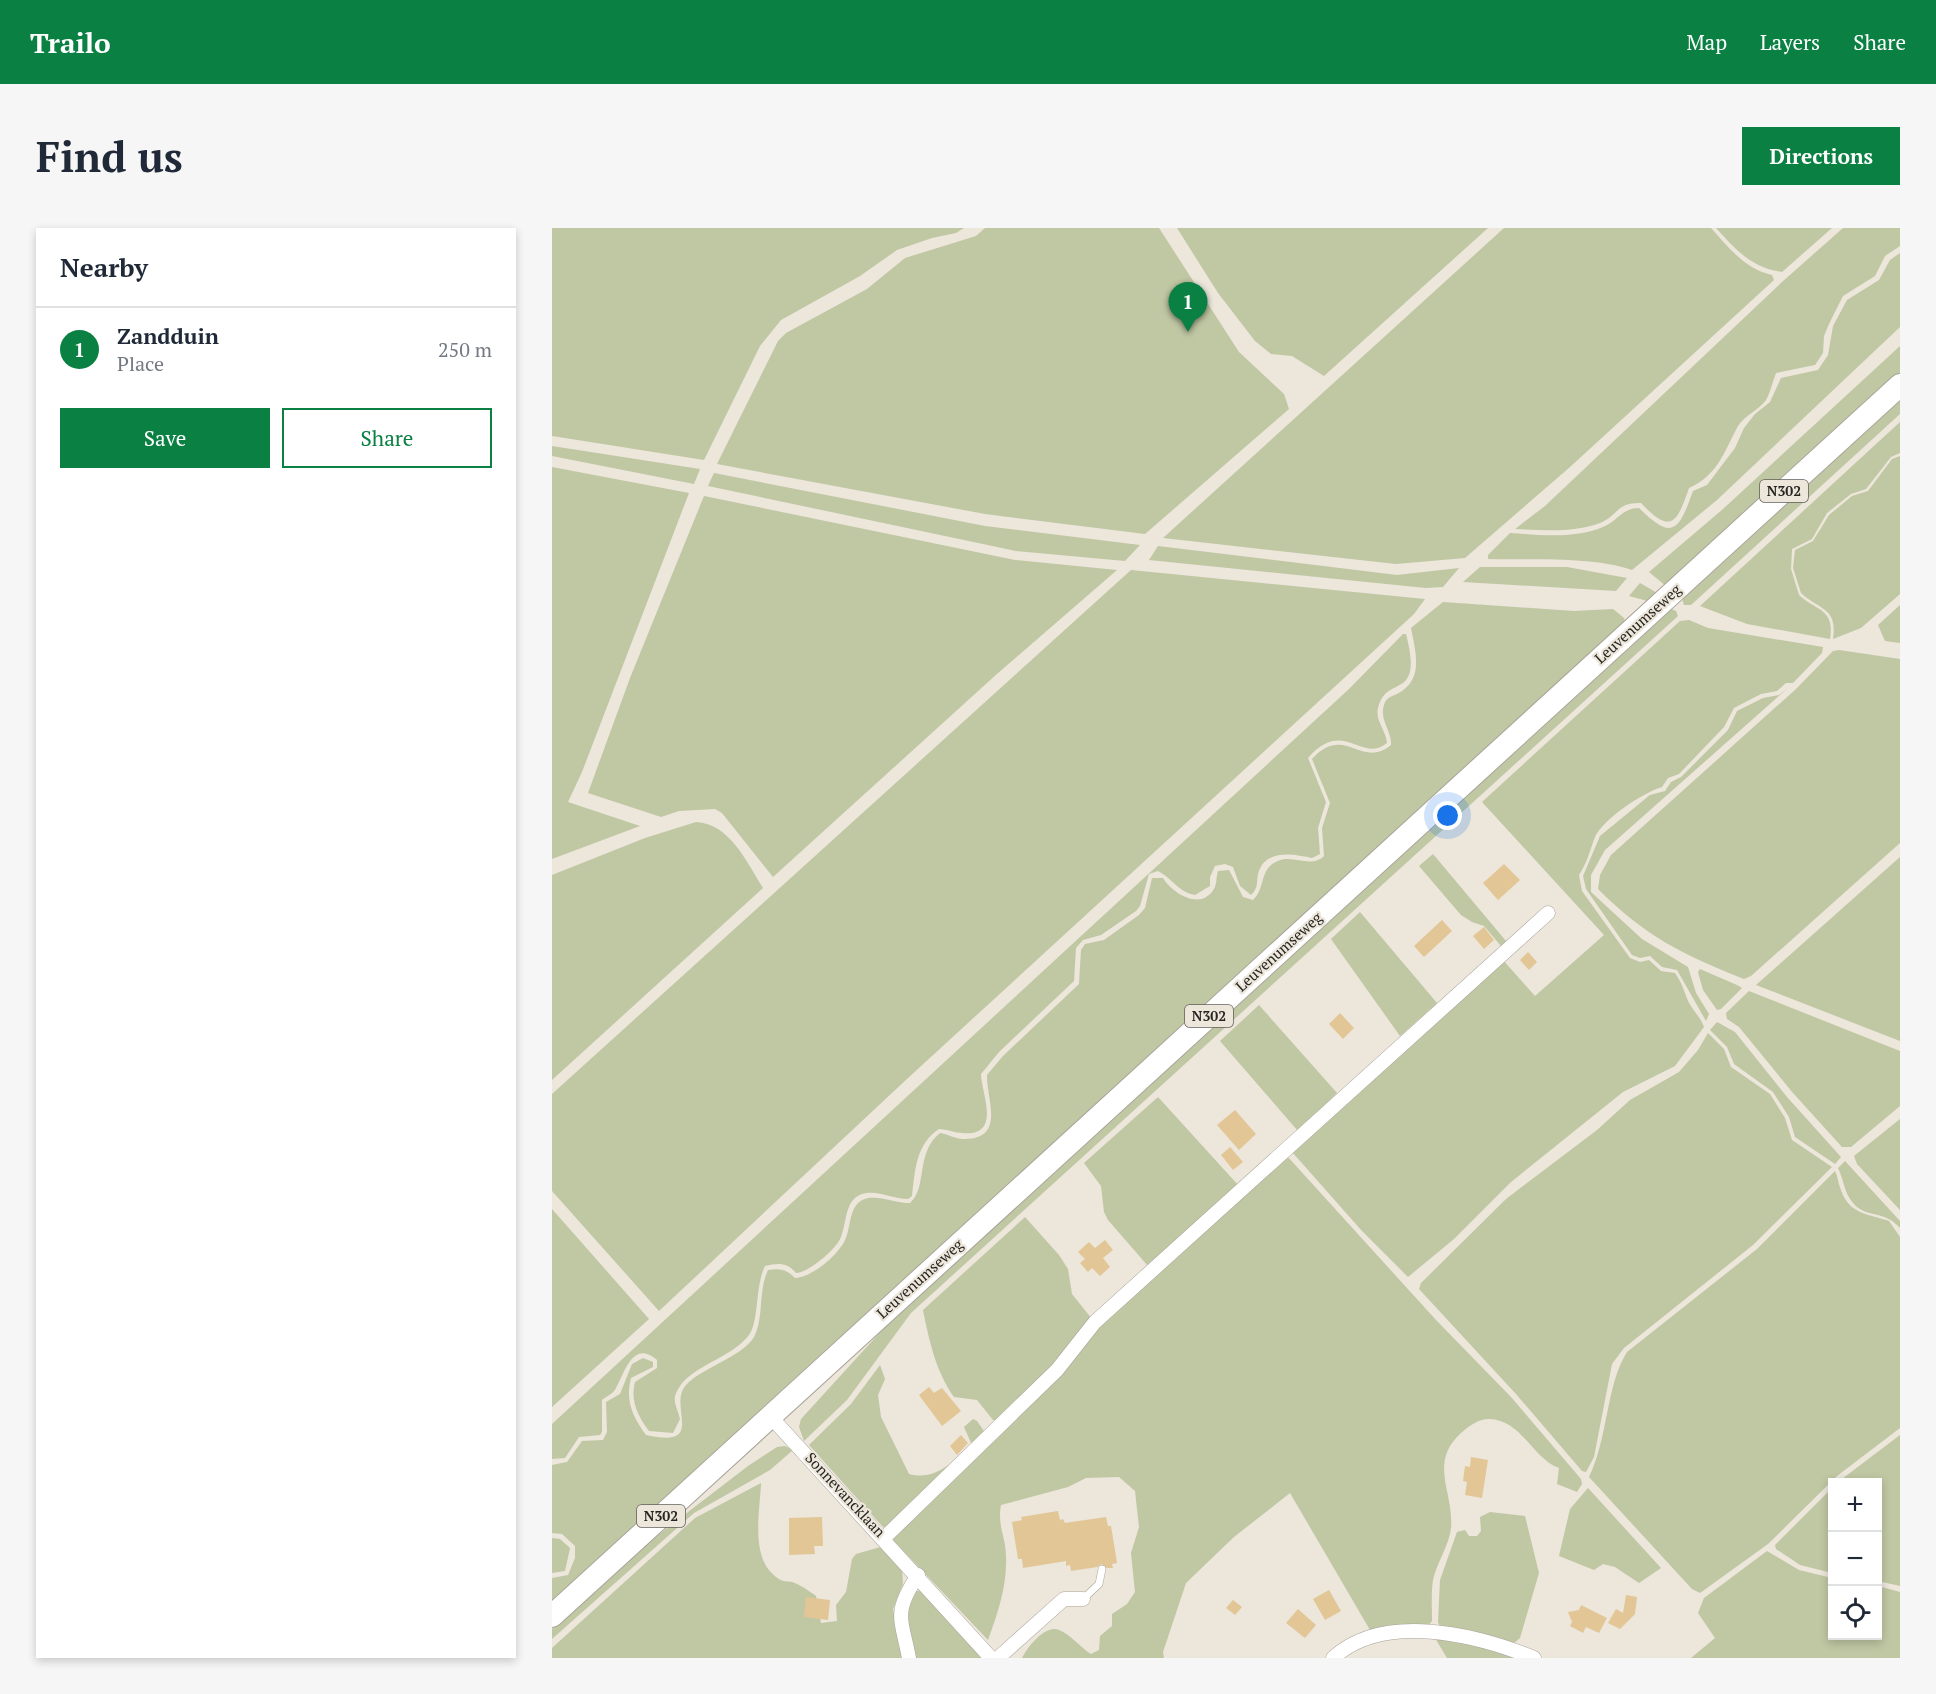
<!DOCTYPE html>
<meta charset="utf-8">
<style>
body{margin:0;font-family:"PT Serif",serif;background:#f6f6f7;color:#1f2937}
.controls{position:absolute;right:18px;bottom:18px;display:grid;overflow:hidden;border-radius:0px;box-shadow:0 3px 9px #0003}
.controls button{width:54px;height:54px;display:grid;place-items:center;padding:0;border:0;border-bottom:2px solid #e0e1e3;background:#fff;color:#1f2937;font:30px sans-serif}
.you{position:absolute;left:896px;top:588px;width:21px;height:21px;margin:-15px;border:4px solid #fff;border-radius:50%;background:#1a73e8;box-shadow:0 0 0 9px #1a73e833}
.badge{display:grid;place-items:center;width:39px;height:39px;border-radius:50%;background:#0b8043;color:#fff;font-size:20px;font-weight:700}
.pin{position:absolute;translate:-50% -50px;filter:drop-shadow(0 2px 3px #0008)}
.pin::after{content:'';position:absolute;top:32px;width:21px;height:18px;background:inherit;clip-path:polygon(0 0,100% 0,50% 100%)}
.list{margin:0;padding:0;list-style:none}
h2{display:flex;justify-content:space-between;align-items:center;height:78px;margin:0;padding:0 24px;font-size:26px}
h2 small{font-size:20px;font-weight:400;color:#747a83}
.list li{display:grid;grid-template-columns:39px 1fr auto;gap:18px;align-items:center;box-sizing:border-box;height:84px;padding:0 24px;border-top:2px solid #e0e1e3}
.list b{display:block;font-size:22px;white-space:nowrap}
.list p{margin:0;font-size:20px;white-space:nowrap;color:#747a83}
.list em{font-size:20px;font-style:normal;color:#747a83}
.actions{display:flex;gap:12px;padding:18px 24px}
.actions a{flex:1;padding:14px 0;border:2px solid #0b8043;border-radius:0px;text-align:center;font-size:21px;color:#0b8043}
.actions .main{background:#0b8043;color:#fff}
.icon{flex:none;width:33px;height:33px;fill:none;stroke:currentColor;stroke-width:2;stroke-linecap:round;stroke-linejoin:round}
.map{position:relative;flex:none;width:1348px;height:1430px;overflow:hidden;border-radius:0px}
header{display:flex;align-items:center;gap:36px;box-sizing:border-box;height:84px;padding:0 30px;background:#0b8043;color:#fff}
header strong{font-size:28px}
nav{display:flex;gap:33px;margin-inline-start:auto;font-size:21px}
.intro{display:flex;align-items:center;justify-content:space-between;box-sizing:border-box;height:144px;padding:0 36px}
h1{margin:0;font-size:42px}
.button{padding:15px 27px;border-radius:0px;background:#0b8043;color:#fff;font-size:21px;font-weight:700}
main{display:flex;gap:36px;padding:0 36px}
aside{flex:1;background:#fff;border-radius:0px;box-shadow:0 3px 9px #0003}
.map>svg:first-child{display:block}
.green{fill:#c0c7a3}
.building{fill:#e2c695}
.lines{fill:none;stroke-linecap:round;stroke-linejoin:round}
.service-casing{stroke:#aaa49a;stroke-width:8}
.minor-casing{stroke:#aaa49a;stroke-width:15}
.primary-casing{stroke:#aaa49a;stroke-width:24}
.service{stroke:#fff;stroke-width:7}
.minor{stroke:#fff;stroke-width:14}
.primary{stroke:#fff;stroke-width:22}
.labels{text-anchor:middle;stroke-width:4.5;stroke-linejoin:round;paint-order:stroke}
.shield{fill:#ece6db;stroke:#625f59;stroke-width:1.5}
.shield-label{font-size:14px;font-weight:bold;fill:#272521}
.street-label{font-size:15px;fill:#272521;stroke:#ece6db}
</style>
<header>
<strong>Trailo</strong>
<nav><a>Map</a><a>Layers</a><a>Share</a></nav>
</header>
<div class="intro"><h1>Find us</h1><a class="button">Directions</a></div>
<main>
<aside>
<h2>Nearby<small></small></h2>
<ul class="list">
<li><span class="badge">1</span><div><b>Zandduin</b><p>Place</p></div><em>250 m</em></li>
</ul>
<div class="actions"><a class="main">Save</a><a>Share</a></div>
</aside>
<div class="map">
<svg width="1348" height="1430" viewBox="0 0 1348 1430">
<rect width="100%" height="100%" fill="#ece6db"/>
<g class="green">
<polygon points="0,0 412,0 404,5 380,10 345,22 308,48 229,92 208,118 152,232 0,208"/>
<polygon points="433,0 607,0 687,124 732,166 737,181 593,306 433,286 165,236 226,113 234,105 315,61 353,30 424,8"/>
<polygon points="625,0 936,0 772,148 740,128 719,126 703,113 666,65"/>
<path d="M952,0H1159C1177,20 1193,41 1220,47L1222,52L1018,239L913,330L844,336L611,310Z"/>
<path d="M1164,0H1280L1230,44C1200,40 1184,22 1164,0Z"/>
<path d="M1291,0H1348V18L1333,28L1323,48L1291,68L1277,96L1272,108L1271,125L1263,137L1224,145C1221,153 1218,165 1214,172C1207,182 1193,187 1186,198C1172,224 1166,247 1137,260C1125,295 1119,307 1089,275C1064,274 1066,288 1048,295C1022,305 990,302 963,301L993,278L1230,54Z"/>
<path d="M1348,25V99L1165,272L1080,342C1041,328 979,332 936,331V327L958,305C988,307 1023,311 1051,299C1066,293 1070,280 1087,280C1121,314 1127,302 1141,263L1155,257L1183,220L1192,200L1203,186L1218,174L1229,150L1266,142L1276,127L1281,98L1295,72L1327,52L1338,32Z"/>
<polygon points="1348,118 1348,146 1115,359 1097,344 1171,281"/>
<polygon points="1348,168 1348,186 1139,377 1132,377 1129,368"/>
<path d="M1348,194V225L1339,229L1314,261L1299,266L1275,285L1260,311L1240,321L1239,341L1247,367C1264,383 1283,380 1278,411L1195,396L1148,378Z"/>
<polygon points="0,218 148,241 142,256 0,228"/>
<path d="M1348,228V366L1309,400L1281,411C1286,379 1267,382 1249,365L1241,340L1243,322L1261,313L1277,287L1300,268L1316,263L1340,231Z"/>
<polygon points="0,239 137,265 30,544 16,574 88,598 0,631"/>
<polygon points="162,245 433,298 588,317 573,333 464,323 156,258"/>
<polygon points="152,268 463,332 565,342 446,445 221,649 170,585 163,581 127,583 109,589 36,565 78,450"/>
<polygon points="606,318 845,347 907,340 891,359 874,360 597,332"/>
<polygon points="928,339 1015,339 1075,350 1064,363 911,354"/>
<polygon points="579,342 873,371 862,386 356,850 107,1083 0,963 0,866"/>
<polygon points="1088,355 1107,366 1099,374 1077,368"/>
<path d="M891,374L1022,383L1061,381L1072,390L1074,397L230,1162L0,1378V1350L16,1347L23,1330V1318L10,1306L0,1305V1237L15,1234L30,1213L51,1212L55,1204L54,1174L68,1166L80,1136L91,1130L101,1134V1139L79,1150C73,1173 81,1189 94,1207C156,1221 115,1178 134,1157C151,1139 190,1129 202,1109C212,1091 206,1063 216,1042C228,1040 234,1041 243,1050C260,1049 282,1030 291,1016C301,1001 294,975 316,970C330,968 344,975 358,975C376,959 363,925 388,905C395,906 404,911 411,911C455,912 434,870 435,847L451,828L527,756L529,722L533,716L552,712L587,687L593,680L600,650H611C621,666 649,683 662,661C665,656 664,649 666,643L677,642L691,669L701,672C714,660 707,640 726,633C741,626 759,641 772,628L770,600L778,575L760,531C793,495 809,542 839,517C840,503 827,492 832,477C834,470 838,469 845,466C872,452 864,426 859,400Z"/>
<polygon points="1348,377 1348,415 1333,413 1326,397"/>
<polygon points="1117,380 1124,383 1126,388 359,1085 295,1172 252,1213 247,1199 249,1191 343,1088"/>
<path d="M1137,392L1156,400L1271,419L1270,425L1241,455H1234L1225,463L1209,466L1182,480L1172,499L1127,546L1116,550L1110,559C1092,564 1051,591 1043,609C1038,622 1035,635 1027,647L1030,663L1078,730L1088,734L1097,732L1109,743L1123,745C1130,755 1132,763 1136,773C1141,783 1148,788 1152,799L1123,838L1071,864L959,954L902,1011L856,1049L810,1003L741,925V916L951,732L983,768L1052,707L930,574L1128,393Z"/>
<path d="M851,406H854C872,475 834,445 826,480C823,493 834,502 835,515C808,536 792,489 756,530L774,574L766,600L768,626L760,630C742,626 713,620 706,646C704,655 707,659 699,667L688,658L681,639L673,636L663,638L658,649V658L643,667C626,664 620,650 606,643L597,646L588,678L584,683L549,707L531,712L524,720L522,753L447,824L429,846C429,865 451,909 410,905C403,905 395,901 387,901C364,916 363,942 360,968L356,971C342,971 328,963 314,965C291,969 296,995 288,1011C283,1022 256,1045 244,1045C235,1034 226,1035 213,1038C203,1058 207,1094 197,1107C181,1128 149,1135 131,1154C118,1171 123,1173 128,1191L121,1205L97,1203C86,1188 78,1173 83,1154L105,1140V1132C81,1111 73,1144 64,1160C62,1165 55,1168 50,1172V1204L48,1207L27,1209L13,1230L0,1231V1196L797,461Z"/>
<path d="M1287,422L1348,431V615L1199,748L1192,751C1130,726 1094,709 1046,661L1048,647L1059,627L1244,461L1281,423Z"/>
<polygon points="1236,460 1053,622 1039,647 1039,664 1090,711 1136,739 1144,765 1157,786 1154,793 1125,742 1110,739 1098,728 1088,730 1080,727 1034,661 1031,648 1048,608 1098,567 1113,563 1119,554 1129,549 1176,502 1185,483 1211,470 1227,467"/>
<path d="M144,594C178,596 194,633 211,660L0,852V647L93,610Z"/>
<polygon points="881,626 954,713 949,718 932,698 920,694 909,687 867,638"/>
<polygon points="1348,629 1348,813 1204,757"/>
<polygon points="808,684 885,775 848,808 779,711"/>
<polygon points="1148,741 1185,757 1190,760 1169,781 1165,782 1151,762 1146,744"/>
<polygon points="1197,763 1348,823 1348,878 1299,919 1290,919 1241,865 1187,799 1175,791 1174,785"/>
<polygon points="707,777 785,865 746,903 668,813"/>
<polygon points="1165,794 1183,804 1235,869 1289,929 1283,936 1243,909 1237,889 1221,864 1182,836 1175,819 1158,802"/>
<polygon points="1156,805 1172,821 1179,839 1218,866 1233,890 1240,912 1280,939 1201,1017 1072,1120 1060,1136 1042,1229 1034,1244 1030,1243 964,1166 867,1061 869,1055 954,971 1045,902 1078,872 1127,844 1146,822"/>
<polygon points="606,869 687,958 596,1038 556,992 552,984 549,958 532,935"/>
<polygon points="1348,891 1348,982 1305,936 1302,928"/>
<path d="M735,928L884,1092L959,1169L1029,1251L1030,1256L1025,1264L1005,1256L1007,1240C980,1230 970,1192 937,1191C926,1191 917,1198 909,1205C876,1235 902,1264 899,1300C897,1318 885,1334 881,1352C879,1365 880,1380 880,1393L876,1398L818,1402L738,1265L682,1309L634,1355L611,1424L612,1430H470C475,1420 493,1396 507,1402C518,1406 529,1420 539,1426L547,1422L548,1408L560,1398V1386L575,1376L583,1364L579,1325L587,1299L583,1263L567,1249L534,1250L516,1259L449,1277C445,1298 454,1309 454,1329C455,1359 446,1384 436,1412L341,1312L344,1306L547,1096Z"/>
<path d="M1293,933L1348,993V1000C1333,982 1314,990 1302,976C1292,966 1292,952 1286,940Z"/>
<path d="M1283,943C1286,949 1286,955 1289,962C1297,986 1316,986 1337,993L1348,1009V1200L1285,1248L1216,1316L1148,1365L1140,1361L1037,1249C1056,1211 1054,1157 1075,1124L1205,1021Z"/>
<polygon points="0,981 97,1091 0,1179"/>
<path d="M473,989L507,1027L516,1041L520,1066L540,1091L502,1140L447,1193L441,1192L425,1172L402,1169C384,1144 377,1112 371,1082Z"/>
<path d="M328,1137L333,1151L326,1167L329,1189L357,1246C384,1253 400,1234 420,1217L412,1199L421,1191L425,1193L434,1206L339,1298L331,1299L257,1217L299,1176Z"/>
<polygon points="1348,1207 1348,1358 1326,1353 1326,1254 1286,1254"/>
<polygon points="233,1218 241,1222 218,1242 142,1285 0,1411 0,1401 80,1327 196,1238 225,1219"/>
<path d="M209,1255C208,1284 197,1333 227,1351C231,1354 236,1353 240,1354C249,1357 257,1363 264,1368L269,1395L285,1393L284,1377L294,1364L300,1331L304,1326L332,1318L350,1340L351,1356L341,1381L351,1430H0V1420L143,1290Z"/>
<polygon points="1036,1260 1109,1340 1087,1355 1063,1339 1051,1336 1042,1342 1007,1328 1018,1281"/>
<polygon points="1280,1260 1280,1345 1248,1337 1224,1321 1223,1317"/>
<polygon points="938,1284 973,1288 987,1345 968,1410 960,1417 888,1399 886,1394 888,1352 905,1304 913,1302 917,1308 925,1308 929,1303 928,1289"/>
<polygon points="0,1310 8,1311 18,1320 13,1343 0,1345"/>
<polygon points="1215,1323 1247,1342 1280,1350 1280,1408 1326,1408 1326,1358 1348,1364 1348,1430 1139,1430 1163,1410 1146,1385 1152,1370"/>
<path d="M364,1363H370L432,1430H363C359,1409 348,1381 364,1363Z"/>
<polygon points="883,1410 923,1417 965,1430 895,1430"/>
</g>
<g class="building">
<polygon points="952,636 968,652 946,672 931,655"/>
<polygon points="890,692 900,703 872,729 862,718"/>
<polygon points="932,699 942,712 932,721 921,708"/>
<polygon points="976,724 985,734 977,742 968,732"/>
<polygon points="788,785 802,800 791,811 777,796"/>
<polygon points="683,882 704,906 687,922 665,897"/>
<polygon points="678,919 691,934 681,942 669,927"/>
<polygon points="553,1012 561,1022 551,1030 558,1039 548,1048 540,1040 536,1044 528,1035 533,1031 526,1024 537,1014 543,1020"/>
<polygon points="377,1159 382,1165 390,1160 409,1183 390,1198 367,1167"/>
<polygon points="409,1207 416,1215 405,1227 398,1218"/>
<polygon points="919,1229 936,1232 930,1270 913,1267 915,1254 911,1253 913,1238 918,1239"/>
<polygon points="506,1283 508,1292 511,1291 513,1295 554,1289 556,1298 559,1298 565,1335 560,1336 561,1340 555,1340 549,1336 545,1339 519,1343 518,1337 514,1338 514,1333 471,1340 470,1331 466,1331 460,1294 470,1292 469,1289"/>
<polygon points="270,1289 271,1318 262,1318 263,1326 237,1327 237,1290"/>
<polygon points="777,1362 789,1383 773,1392 761,1371"/>
<polygon points="1074,1367 1085,1369 1083,1386 1068,1401 1056,1395 1064,1381 1071,1385"/>
<polygon points="254,1369 278,1372 276,1392 252,1389"/>
<polygon points="681,1372 690,1379 683,1387 674,1380"/>
<polygon points="1029,1377 1055,1390 1047,1405 1034,1399 1031,1405 1018,1398 1020,1394 1016,1384 1027,1382"/>
<polygon points="746,1381 764,1397 753,1410 734,1395"/>
</g>
<g class="lines">
<g class="service-casing">
<polyline id="service" points="531,1371 547,1356 550,1341"/>
</g>
<g class="minor-casing">
<g id="minor">
<polyline points="218,1188 439,1430"/>
<polyline points="332,1310 505,1142 543,1094 996,685"/>
<path d="M357,1430C349,1389 341,1385 366,1347"/>
<polyline points="446,1430 512,1371 531,1371"/>
<path d="M781,1430C832,1383 925,1407 982,1430"/>
</g>
</g>
<g class="primary-casing">
<polyline id="primary" points="0,1388 1348,157"/>
</g>
<use href="#service" class="service"/>
<use href="#minor" class="minor"/>
<use href="#primary" class="primary"/>
</g>
<g class="labels">
<g class="shield">
<rect x="1208" y="252" width="48" height="22" rx="4.5"/>
<rect x="633" y="777" width="48" height="22" rx="4.5"/>
<rect x="85" y="1277" width="48" height="22" rx="4.5"/>
</g>
<g class="shield-label">
<text x="1232" y="268">N302</text>
<text x="657" y="793">N302</text>
<text x="109" y="1293">N302</text>
</g>
<g class="street-label">
<text transform="translate(1086 396) rotate(-42)" y="5">Leuvenumseweg</text>
<text transform="translate(727 724) rotate(-42)" y="5">Leuvenumseweg</text>
<text transform="translate(368 1051) rotate(-42)" y="5">Leuvenumseweg</text>
<text transform="translate(293 1267) rotate(47)" y="5">Sonnevancklaan</text>
</g>
</g>
</svg>
<div class="controls">
<button>+</button>
<button>−</button>
<button><svg class="icon" aria-label="locate" viewBox="0 0 24 24"><circle cx="12" cy="12" r="6"/><path d="M12 2v4M12 18v4M2 12h4M18 12h4"/></svg></button>
</div>
<div class="you"></div>
<div class="pin badge" style="left:636px;top:104px">1</div>
</div>
</main>
